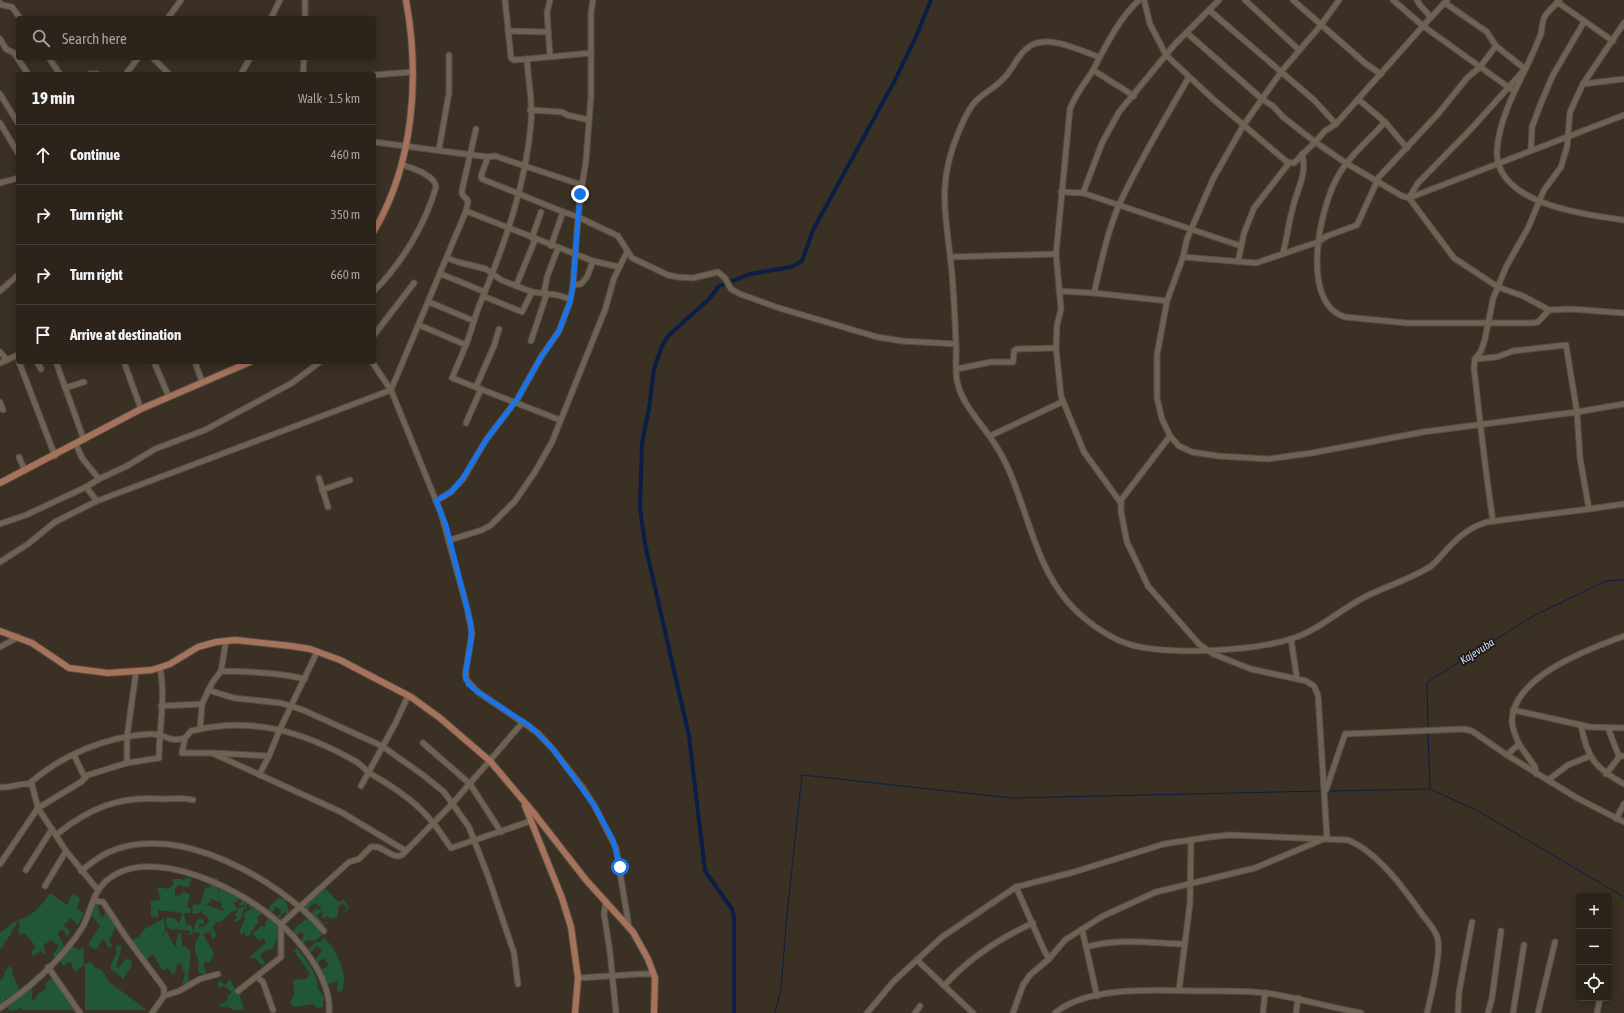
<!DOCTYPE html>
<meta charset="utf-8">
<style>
body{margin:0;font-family:"Asap Condensed",sans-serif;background:#342c23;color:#f1f3f6}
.controls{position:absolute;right:12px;bottom:12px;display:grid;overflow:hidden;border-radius:4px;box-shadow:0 2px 10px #0003}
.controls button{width:36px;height:36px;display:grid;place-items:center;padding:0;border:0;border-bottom:1px solid #484139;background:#2c241a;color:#f1f3f6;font:20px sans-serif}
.stop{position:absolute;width:12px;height:12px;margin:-9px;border:3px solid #1a73e8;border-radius:50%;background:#fff}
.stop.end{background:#1a73e8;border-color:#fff;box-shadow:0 1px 4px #0008}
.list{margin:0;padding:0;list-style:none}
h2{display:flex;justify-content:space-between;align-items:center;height:52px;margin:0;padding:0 16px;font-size:17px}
h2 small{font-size:13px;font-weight:400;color:#a6a4a2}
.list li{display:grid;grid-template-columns:26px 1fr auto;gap:12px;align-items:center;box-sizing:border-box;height:60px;padding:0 16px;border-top:1px solid #484139}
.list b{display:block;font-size:15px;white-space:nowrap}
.list em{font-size:13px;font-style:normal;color:#a6a4a2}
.icon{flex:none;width:22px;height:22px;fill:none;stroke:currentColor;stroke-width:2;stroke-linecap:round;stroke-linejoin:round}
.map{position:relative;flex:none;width:1624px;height:1013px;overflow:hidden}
.search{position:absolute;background:#2c241a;box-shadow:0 2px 10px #0003;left:16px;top:16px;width:360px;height:44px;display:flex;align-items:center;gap:10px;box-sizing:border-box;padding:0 14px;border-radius:4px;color:#a6a4a2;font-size:15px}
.panel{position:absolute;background:#2c241a;box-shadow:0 2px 10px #0003;left:16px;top:72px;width:360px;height:292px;border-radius:4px}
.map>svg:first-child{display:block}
.green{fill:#225639}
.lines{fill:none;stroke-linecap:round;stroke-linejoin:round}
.stream{stroke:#0a1e46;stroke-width:1}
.canal{stroke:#0a1e46;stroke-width:4}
.minor-casing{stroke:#564d43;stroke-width:7}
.major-casing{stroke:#564d43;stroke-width:8}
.minor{stroke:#6e6254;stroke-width:5}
.major{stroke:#a7725b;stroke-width:6}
.route{stroke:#1a73e8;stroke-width:5}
.labels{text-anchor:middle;stroke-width:3.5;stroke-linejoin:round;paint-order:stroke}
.water-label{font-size:11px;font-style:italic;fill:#cdddfa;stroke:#1e1913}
</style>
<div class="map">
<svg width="1624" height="1013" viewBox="0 0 1624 1013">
<rect width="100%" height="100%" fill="#3a3023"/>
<g class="green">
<path d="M211,877L218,878V902L212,899L207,905L224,911L225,909L222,908V904L218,900L219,887L223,889L222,891L225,890L239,897L238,902H234V904L237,909L245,906V904L241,906L238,904L241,903V899L248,901L246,908L248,909H243L242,917L237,922L234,921L238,917L235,915L238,910L232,912L219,923L218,921L212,927L217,936L212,939L211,931L203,934L214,953L210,963L205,962L203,964L206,971L205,975L198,972C202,953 187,953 201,933L194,932V926L199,918L204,920V924H199V927H203L209,922C209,916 206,915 202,913L203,909L199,913L192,914L193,904L200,905L205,888H209L212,883Z"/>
<polygon points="185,878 191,878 190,885 188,887 178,885 175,889 175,896 181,895 183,892 190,894 187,908 191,908 190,913 184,913 186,925 192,926 193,934 188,935 190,931 177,929 172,930 166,926 166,919 168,917 175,919 179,923 183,913 158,910 158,918 151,917 151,901 160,900 158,890 154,890 159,887 168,889 173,885 173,879 182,879 183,881"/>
<polygon points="325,888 335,899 340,902 342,899 350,908 340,915 347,908 343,903 338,906 338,916 330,919 328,916 325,918 321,918 323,911 317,915 323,924 330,920 321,927 309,913 316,910 313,907 319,910 322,909 316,903 310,906 307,914 300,906"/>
<path d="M50,893L67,905L72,894L80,898L77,909L84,913L78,925L71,918L63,926L71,931L67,937L64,931L60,930L58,934L65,948L69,946L76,948L79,951L83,946L84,965L75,972L70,961L63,966L60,961L58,964L55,962L53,954L59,946L51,940L44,945L46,955L41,951L33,956L31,952L36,947L25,933L20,935L18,931L20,927L18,920C34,915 41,906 50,893Z"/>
<polygon points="278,898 285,899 289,912 287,914 285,912 282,914 279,912 283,909 281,910 276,907 272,912 277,916 280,914 282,916 277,919 267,913 271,905"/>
<polygon points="97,901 100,916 104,917 105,910 112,917 116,925 109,941 113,946 109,948 103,939 96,950 88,945 100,926 90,913"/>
<polygon points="248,903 263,912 257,918 259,921 248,937 245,935 245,930 242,935 239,931 245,919 243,915 248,910 251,910"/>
<path d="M270,917C282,929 279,936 272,949L266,950L260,955L265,963L263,966L255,958L251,959L250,957L266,942L264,938L260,941L254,936L253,932L258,930L261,925L264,927L266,925L265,922Z"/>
<path d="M164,918L165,928L162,937L166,930L175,948L178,934L181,933L182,945L189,949C193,959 187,970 189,981L182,985L185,973L183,971L181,963L177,965L175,974L171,973L168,968L163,971L153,954L146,960L129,942L140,936C142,927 156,924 164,918Z"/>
<polygon points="308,918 322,931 322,936 314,941 307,940 302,945 300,943 304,935 301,932 296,936 292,933 297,926"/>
<polygon points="17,920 16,926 13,928 12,932 0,950 0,933"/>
<path d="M324,937C326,941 330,943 332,947C340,959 349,980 341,992L337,991L338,981L324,985L316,968L320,966V969L325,968L329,965L323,958L316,965L314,962L322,950L317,946L309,954L305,952L316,942H321Z"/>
<polygon points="117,945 122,946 116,967 118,969 125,959 132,960 131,967 123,979 117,973 111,970 111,964 117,952 115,950"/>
<path d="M297,948C303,957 320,975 317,987L324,997L323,1007L317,1008L313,1004L295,1007L290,1004L294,994L293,980L306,979L310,974L294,951Z"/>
<polygon points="91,962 94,967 102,970 109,982 147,1010 85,1010 85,964"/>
<polygon points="10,966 13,970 12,973 21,993 37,982 32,989 32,999 34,1001 38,993 40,993 46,988 45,984 53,977 76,1010 23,1010 21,1007 18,1010 11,1011 6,1007 16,997 9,1001 5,996 6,1004 0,1008 0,981 4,976 5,971"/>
<polygon points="230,979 237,992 241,995 240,997 244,1010 233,1010 225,1005 226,1008 218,1006 228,1000 227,996 232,992 224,986 218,988 218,980 225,985"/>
</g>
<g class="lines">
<g class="stream">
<polyline points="1428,729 1427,682 1535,615 1606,581 1624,580"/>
<polyline points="1428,733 1430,787"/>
<polyline points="1329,791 1430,789 1478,811 1624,897"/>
<polyline points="775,1013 781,989 787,914 802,775 1012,798 1322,791"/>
</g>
<polyline class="canal" points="734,1013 734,917 732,909 705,871 689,736 645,544 640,508 642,443 649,408 654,369 662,346 668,336 709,299 719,286 750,274 791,267 802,261 813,230 894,82 915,39 931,0"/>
<g class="minor-casing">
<g id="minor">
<polyline points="305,0 305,18"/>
<polyline points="1144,0 1150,24 1166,55 1213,99 1287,162 1294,163 1315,142 1346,163 1402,196 1409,198 1624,115"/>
<polyline points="1245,0 1299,50"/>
<polyline points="1293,0 1366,64 1381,74"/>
<polyline points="1339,0 1321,25 1281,72 1243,126 1213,179 1187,239 1183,257 1167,301 1157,355 1157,398 1162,419 1170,436 1179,446 1192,452 1218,456 1268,459 1312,453 1423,432 1577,412 1624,404"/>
<path d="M1417,0C1420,7 1426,10 1430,17"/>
<polyline points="1447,0 1423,26 1511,89"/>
<path d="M1559,0C1555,6 1549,10 1545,16C1542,21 1542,28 1541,34C1536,46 1531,58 1525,70C1513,94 1499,122 1497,150C1494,204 1586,215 1624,220"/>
<polyline points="1557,2 1613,41"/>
<polyline points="0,3 2,5 12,7 20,18"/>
<polyline points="1445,3 1487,32 1496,46 1525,69 1472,128 1418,183 1409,198 1454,258 1498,287 1523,296 1549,310 1571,309 1624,313"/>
<polyline points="1209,10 1314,100 1336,124"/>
<polyline points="168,18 181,0"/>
<polyline points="271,18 280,0"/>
<polyline points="508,31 548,32"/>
<polyline points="1187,33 1262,99 1273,106 1283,117 1315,142 1325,131 1336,124 1423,26 1393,0"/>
<polyline points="0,39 6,49 14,53 28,74"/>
<polyline points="550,56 547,13 550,0"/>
<polyline points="49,58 60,74"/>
<polyline points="153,58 169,74"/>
<polyline points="527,59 591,53"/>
<polyline points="1093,70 1134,96"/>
<polyline points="90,74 97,74"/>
<polyline points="126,74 138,58"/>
<polyline points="241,74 250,58"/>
<polyline points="303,74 304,58"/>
<polyline points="374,75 412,72"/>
<polyline points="1583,84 1624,79"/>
<polyline points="0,94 18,123"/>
<path d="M1358,99L1385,122C1369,140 1347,158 1337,178C1320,208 1299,303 1345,317L1407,323H1533L1538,322L1549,310"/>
<polyline points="530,110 562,112 567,115 589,120"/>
<polyline points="1385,122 1407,148"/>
<polyline points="0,123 18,153"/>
<polyline points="476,129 462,190 462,194 468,201 466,211 391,390 441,513 467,608 472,633 466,670 466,679 478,692 538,733 552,748 583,788 594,805 616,848 629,927"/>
<path d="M374,142L488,157L495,156L582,185L578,217L618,236L632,258L668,275L677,277L693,278L718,272L725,278L731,289L740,294L779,308L877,337L902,341L956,344C957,357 954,372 958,385C963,404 979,421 990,437C1006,459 1013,479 1022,505C1034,539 1043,572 1067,601C1081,618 1107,637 1128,644C1168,656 1255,651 1294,638C1323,628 1345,605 1373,593C1391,585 1411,578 1428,568C1434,565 1437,560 1442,555C1455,540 1467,528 1487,522L1589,509L1580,458L1577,412L1566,345L1513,351L1497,357L1475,359"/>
<polyline points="439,149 449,93 449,55"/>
<polyline points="1531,150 1532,127 1541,103 1553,75 1584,22"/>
<polyline points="0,183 18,178"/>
<polyline points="582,185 586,161 591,96 591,12 593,0"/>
<polyline points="1061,192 1083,193 1241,246"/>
<polyline points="1083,193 1102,143 1119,112 1175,44 1219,0"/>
<polyline points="466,211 593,261"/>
<polyline points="532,238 541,212"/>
<polyline points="551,246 563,212"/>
<path d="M1283,253C1287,239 1288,225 1292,211C1296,191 1308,174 1302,154"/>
<polyline points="950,257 1056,254"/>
<polyline points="1183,257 1256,263 1318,242 1327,236 1357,225 1379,177 1438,114 1467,78 1480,67 1496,46"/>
<polyline points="447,258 458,262 486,269 501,280 532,292 557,295 570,299"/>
<polyline points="1238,262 1244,233 1254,208 1289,163"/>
<polyline points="441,274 485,292"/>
<polyline points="573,285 581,284 587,277 593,261 619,267"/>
<polyline points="516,286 535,240"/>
<polyline points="0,291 18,275"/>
<path d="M374,291C402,263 425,225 436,187C435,175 412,168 403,165"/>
<polyline points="1059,291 1094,293 1167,301"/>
<polyline points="544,293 547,277 558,248"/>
<path d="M1094,293C1101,263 1107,233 1119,205C1139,161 1165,119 1189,77"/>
<polyline points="483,296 522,312 532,292"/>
<polyline points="429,302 474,321"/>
<polyline points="419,325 466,345 452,378 560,420"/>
<polyline points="374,335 414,283"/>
<polyline points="531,341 547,293"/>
<path d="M956,344C955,321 954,297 952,274C947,218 935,187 959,131C963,122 968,109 975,102C983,93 995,88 1003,79C1012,71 1016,58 1025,50C1044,31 1078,50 1099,57"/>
<path d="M466,345C472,330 475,314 482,299C505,243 526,184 531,123C533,103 528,80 527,59L514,60L511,58L505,0"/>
<polyline points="0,352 7,360"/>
<polyline points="19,362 55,456"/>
<polyline points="37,362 41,369"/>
<polyline points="56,362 84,440"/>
<polyline points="124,362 141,409"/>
<polyline points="154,362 169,397"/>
<polyline points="195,362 202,382"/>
<polyline points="0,363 18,355"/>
<polyline points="957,369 991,362 1013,362 1014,351 1017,349 1056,348"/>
<polyline points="476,387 494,346 499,329"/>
<polyline points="65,388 84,382"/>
<polyline points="0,402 3,410"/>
<polyline points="466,423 481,389"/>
<polyline points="990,436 1062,402"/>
<polyline points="1170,436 1121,500 1121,512 1127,542 1148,586 1199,644 1213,654 1251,669 1306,681 1314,686 1318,695 1327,838"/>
<polyline points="76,444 82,458 99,479"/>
<polyline points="19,457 25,471"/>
<polyline points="319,478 328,507"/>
<polyline points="86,487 97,501"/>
<polyline points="322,490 350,480"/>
<polyline points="436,501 451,492 463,479 486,440 518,398 541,357 559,331 570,302 573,285 578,217 561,211 482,179 481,176 488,157"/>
<path d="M1121,503L1084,452L1061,396L1056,348L1057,325L1061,309L1056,254L1070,109C1075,95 1084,84 1092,72C1106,46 1117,21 1139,0"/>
<polyline points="1589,509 1624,504"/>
<path d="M1493,521C1485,470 1480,420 1474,368L1475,359L1481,351L1485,339L1493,299L1506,267L1528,228L1544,190L1561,167L1567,147L1570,112L1583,84L1624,23"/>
<polyline points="0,524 26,515 86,487 99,479 127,466 155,449 205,430 292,383 320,362"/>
<polyline points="450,540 482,530 491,525 515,501 535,472 552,442 605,310 614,278 627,252"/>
<polyline points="0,562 28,544 55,522 97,501 391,390 372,362"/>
<path d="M1624,636C1589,649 1513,676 1512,721C1512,729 1516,737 1519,744L1507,755L1577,798L1624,822"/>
<polyline points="1291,639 1297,679"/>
<polyline points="0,647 18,637"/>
<path d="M221,671C249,672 277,672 305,679"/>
<path d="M136,672L127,737V763L159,758C159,728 166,697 160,668"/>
<polyline points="208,690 234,698 281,703 303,710 382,746 423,775 444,792 469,827 488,876 514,953 518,984"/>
<polyline points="161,706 202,704"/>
<polyline points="1513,710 1590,727 1624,728"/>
<path d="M1581,725C1587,758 1595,768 1624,784"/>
<polyline points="1608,728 1618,754 1620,756 1624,756"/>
<polyline points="200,729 202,704 212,683 221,671 226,641"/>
<polyline points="423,743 470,784 501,832"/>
<polyline points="1519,744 1535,767 1536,774"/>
<polyline points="213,753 269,756 280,729 317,652"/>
<polyline points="74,755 85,778"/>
<polyline points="1606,774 1620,756"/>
<polyline points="259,775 269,756"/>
<polyline points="1548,780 1568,765 1590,756"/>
<path d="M30,783C62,755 107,736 150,734C165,733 167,743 185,738"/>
<polyline points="361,786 395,724 408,696"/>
<path d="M0,787C11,789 22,781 32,785L38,808L66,851L98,890"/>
<polyline points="1326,790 1345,734 1464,729 1472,731 1507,755"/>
<polyline points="1616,819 1624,804"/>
<path d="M56,835C89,808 119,796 162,799C173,799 182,797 193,800"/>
<path d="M406,851L341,812L212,753H182L185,738L191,731C250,716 302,731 355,761C361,764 365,770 371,774C394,787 417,802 433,823C440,831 445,840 451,848L531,821"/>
<polyline points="0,864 38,808 81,782 88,775 127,763"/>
<polyline points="26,870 52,829"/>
<path d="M81,871C90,864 98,857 109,852C177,821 280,880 324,931"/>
<polyline points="45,886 66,851"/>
<polyline points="1016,887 1044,950 1049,959"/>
<polyline points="95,901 103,902 126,937 164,988 164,996 152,1013"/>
<polyline points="606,901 604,914 610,952 616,1013"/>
<polyline points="1082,929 1097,996"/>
<path d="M1086,947C1120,938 1151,943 1185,944"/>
<polyline points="917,960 973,1013"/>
<polyline points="48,967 80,1013"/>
<polyline points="257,977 263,982 273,1010"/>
<polyline points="578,978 640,974 653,974"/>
<path d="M944,986C969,958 998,939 1033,923"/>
<polyline points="1179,990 1190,903 1191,840"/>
<path d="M238,991L281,957V924L349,862L359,859L371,847C383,844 391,860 402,855L453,803L523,722"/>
<polyline points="164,996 179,991 200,979 218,974"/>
<path d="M0,1008C29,989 64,957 82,928C90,915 92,895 103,884C144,842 235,886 272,917C298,937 332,978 329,1013"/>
<path d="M867,1013L894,981L942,937L1016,887L1074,872L1164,844L1210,837L1229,835L1348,840C1379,853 1405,890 1424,917C1429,923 1437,932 1438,940C1441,956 1431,996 1427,1013"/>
<polyline points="915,1013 920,1006"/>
<polyline points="1013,1013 1023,985 1030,975 1049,959 1065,940 1103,916 1156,892 1255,868 1326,838"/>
<path d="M1055,1013C1087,986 1156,990 1196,991C1220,991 1243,990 1266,993C1298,998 1329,1007 1361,1013"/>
<polyline points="1263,1013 1265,993"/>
<polyline points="1296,1013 1298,998"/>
<polyline points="1458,1013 1459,992 1472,922"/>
<polyline points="1488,1013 1492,998 1501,931"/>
<polyline points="1513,1013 1524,945"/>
<polyline points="1538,1013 1555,942"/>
<polyline points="1597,1013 1600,998"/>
</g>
</g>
<g class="major-casing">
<g id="major">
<path d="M374,231C414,163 420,77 406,0"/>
<polyline points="0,483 141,409 250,362"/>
<polyline points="0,631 32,643 69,668 108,673 152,670 170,664 198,647 216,642 235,640 291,646 310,649 340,660 411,697 440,718 490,761 533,812 586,880 633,932 648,959 655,978 654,1013"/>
<polyline points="525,806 562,898 571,927 578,978 575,1013"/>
</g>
</g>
<use href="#minor" class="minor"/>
<use href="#major" class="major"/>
</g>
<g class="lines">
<polyline class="route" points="580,194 573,285 570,302 559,331 541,357 518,398 486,440 463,478 451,492 436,501 446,525 471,624 471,642 465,675 468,684 478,692 530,726 552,748 594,805 613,840 620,867"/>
</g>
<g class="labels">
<g class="water-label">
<text transform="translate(1477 651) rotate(-32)" y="4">Kajevuba</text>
</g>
</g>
</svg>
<div class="controls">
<button>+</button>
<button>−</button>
<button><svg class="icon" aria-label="locate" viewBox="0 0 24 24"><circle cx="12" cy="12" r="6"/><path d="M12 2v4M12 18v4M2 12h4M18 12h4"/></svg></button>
</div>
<div class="stop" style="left:620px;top:867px"></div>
<div class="stop end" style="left:580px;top:194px"></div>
<div class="search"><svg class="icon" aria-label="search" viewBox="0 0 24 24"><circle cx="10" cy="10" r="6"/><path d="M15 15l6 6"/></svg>Search here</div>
<section class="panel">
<h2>19 min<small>Walk · 1.5 km</small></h2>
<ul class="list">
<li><svg class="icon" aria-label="ahead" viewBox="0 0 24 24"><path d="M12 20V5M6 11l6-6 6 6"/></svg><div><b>Continue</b></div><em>460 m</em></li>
<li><svg class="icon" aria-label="right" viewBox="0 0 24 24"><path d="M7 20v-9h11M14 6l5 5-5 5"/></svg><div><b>Turn right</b></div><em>350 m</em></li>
<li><svg class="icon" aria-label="right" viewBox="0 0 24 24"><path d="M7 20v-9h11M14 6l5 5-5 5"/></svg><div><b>Turn right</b></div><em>660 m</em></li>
<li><svg class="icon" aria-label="arrive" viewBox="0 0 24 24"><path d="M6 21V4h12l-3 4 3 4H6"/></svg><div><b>Arrive at destination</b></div></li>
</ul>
</section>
</div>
